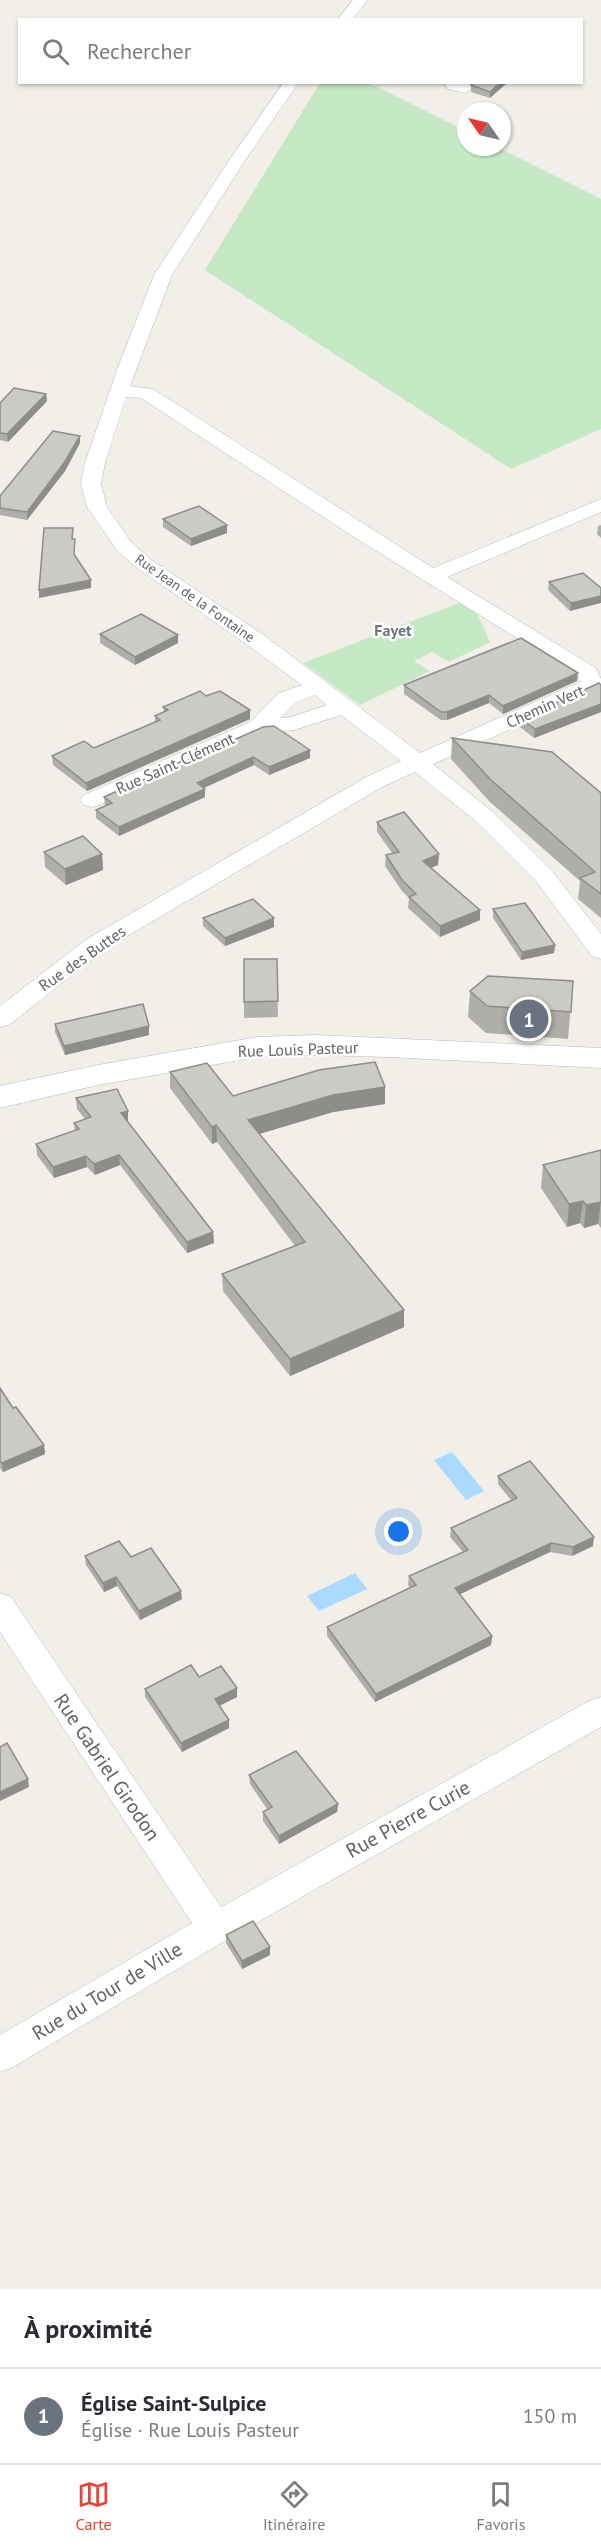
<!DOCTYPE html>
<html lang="fr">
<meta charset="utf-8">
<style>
body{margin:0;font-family:"PT Sans",sans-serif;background:#f7f7f7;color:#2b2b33}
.compass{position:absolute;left:457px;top:102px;width:54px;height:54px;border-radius:50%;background:#fff;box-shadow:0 2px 4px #0004;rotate:304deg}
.you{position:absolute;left:399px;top:1532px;width:21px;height:21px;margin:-15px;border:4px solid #fff;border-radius:50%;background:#1a73e8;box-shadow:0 0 0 9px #1a73e833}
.badge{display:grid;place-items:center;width:39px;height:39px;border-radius:50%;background:#ea4335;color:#fff;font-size:20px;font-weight:700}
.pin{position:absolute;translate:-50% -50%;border:3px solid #fff;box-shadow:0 2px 6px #0006}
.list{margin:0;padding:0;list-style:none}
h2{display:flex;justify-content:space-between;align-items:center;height:78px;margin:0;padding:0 24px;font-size:26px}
h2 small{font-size:20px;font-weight:400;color:#7c7c81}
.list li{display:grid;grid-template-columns:39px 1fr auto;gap:18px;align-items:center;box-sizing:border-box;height:96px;padding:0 24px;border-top:2px solid #e1e1e2}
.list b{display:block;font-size:22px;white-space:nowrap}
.list p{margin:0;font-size:20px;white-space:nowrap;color:#7c7c81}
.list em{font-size:20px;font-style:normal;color:#7c7c81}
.icon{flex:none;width:33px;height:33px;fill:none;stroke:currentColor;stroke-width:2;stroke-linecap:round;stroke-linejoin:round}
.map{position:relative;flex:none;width:601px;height:2289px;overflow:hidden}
.search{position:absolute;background:#fff;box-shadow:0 2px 4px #0004;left:18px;right:18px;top:18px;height:66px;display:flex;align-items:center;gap:15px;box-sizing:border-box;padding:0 21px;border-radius:0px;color:#7c7c81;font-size:22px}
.sheet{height:174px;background:#fff}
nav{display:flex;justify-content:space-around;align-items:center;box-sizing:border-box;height:84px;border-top:2px solid #e1e1e2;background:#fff;font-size:16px;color:#7c7c81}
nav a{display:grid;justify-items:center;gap:3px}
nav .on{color:#ea4335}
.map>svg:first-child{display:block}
.green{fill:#c5e8c5}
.water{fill:#aadaff}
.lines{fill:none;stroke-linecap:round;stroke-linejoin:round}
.street-casing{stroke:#b5b8bc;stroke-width:1}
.secondary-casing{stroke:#b6babf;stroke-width:1}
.street{fill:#fff;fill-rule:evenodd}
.secondary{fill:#fff;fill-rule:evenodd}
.wall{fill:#afaea9}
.shaded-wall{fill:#8f8d8a}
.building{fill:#cccac5;stroke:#8f8d8a;stroke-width:1.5}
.labels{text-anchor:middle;stroke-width:5;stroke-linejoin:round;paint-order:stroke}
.far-street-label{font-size:14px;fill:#5f6368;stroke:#fff}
.far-quarter-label{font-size:16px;font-weight:bold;fill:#70757a;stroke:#fff}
.street-label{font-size:16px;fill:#5f6368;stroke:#fff}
.near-street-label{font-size:20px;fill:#5f6368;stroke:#fff}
</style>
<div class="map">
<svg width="601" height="2289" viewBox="0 0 601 2289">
<rect width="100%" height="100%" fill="#f1efe8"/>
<g class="green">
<polygon points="320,83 369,83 466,131 466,147 497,147 601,199 601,429 511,469 205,270"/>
<polygon points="459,603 477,613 490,642 449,662 432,652 414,661 430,671 360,705 303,663"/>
</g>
<g class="water">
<polygon points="452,1452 484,1491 466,1500 434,1460"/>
<polygon points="355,1573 367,1589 319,1611 307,1596"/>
</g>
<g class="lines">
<g class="street-casing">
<g id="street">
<polygon points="353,0 367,0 352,20 337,20"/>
<path d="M284,82H299L244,162L172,275L130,386L153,389L433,568L601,499V512L447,577L596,668L601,679V688L433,764L494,813L552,871L601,934V959L592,956L536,881L478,823L415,772L384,786L105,949L9,1025L0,1027V1006L87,939L368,776L401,761L341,715L294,730L263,733L100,805L92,807L84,805L80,800L84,795L250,722L279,693L302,685L249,646L136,567L117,550L87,507L81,484L85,463L118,367L154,275L228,162ZM126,397L141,398L354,537L578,676L580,682L420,753L265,636L150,559L131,542L107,507L101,484L105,463ZM315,695L327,705L291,717L280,718L295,703Z"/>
<polygon points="443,82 481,82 465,93 448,89"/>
<polygon points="0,1593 11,1597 221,1907 589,1701 601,1697 601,1727 228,1939 13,2067 0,2072 0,2035 192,1923 0,1632"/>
</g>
</g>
<g class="secondary-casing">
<polygon id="secondary" points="317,1035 601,1048 601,1068 389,1057 317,1055 257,1057 98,1085 0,1108 0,1086 98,1065 257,1037"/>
</g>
<use href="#street" class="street"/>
<use href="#secondary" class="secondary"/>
</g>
<g class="wall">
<polygon points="508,82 490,98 471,92 471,85"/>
<polygon points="46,394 47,401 8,442 0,440 0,403"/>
<polygon points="80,443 65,471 27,520 0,515 0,496"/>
<polygon points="163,519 227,533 191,546 163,527"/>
<polygon points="601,525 601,538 597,534 598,526"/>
<polygon points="583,573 570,611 548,590 549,582"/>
<polygon points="100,634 178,635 178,643 135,665 100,643"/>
<polygon points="577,681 503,714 489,703 447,720 441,720 404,694 404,685"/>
<polygon points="601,685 601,712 534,738 520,727 521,719"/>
<polygon points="206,696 250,719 87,791 53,765 52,756 94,748 155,722 155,716 164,712 163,707"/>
<polygon points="263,727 310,758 269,775 254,765 204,788 205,797 119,836 96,818 96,810 105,806 104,797"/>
<polygon points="452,738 601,793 601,918 578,899 580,881 490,802 451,759"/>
<polygon points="377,822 438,865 431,868 480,910 480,920 440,937 408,908 409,898 402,891 385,866 386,855 393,854 377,832"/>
<polygon points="44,852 102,854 103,870 66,885 45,867"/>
<polygon points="493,909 555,945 554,953 521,960 493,918"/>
<polygon points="203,918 274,927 225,946 203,926"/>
<polygon points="277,959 278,1017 244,1018 244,1002"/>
<polygon points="573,981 568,1039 486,1033 468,1017 470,991"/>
<polygon points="55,1024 149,1035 65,1055 55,1032"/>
<polygon points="170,1072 233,1096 385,1104 333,1112 259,1134 404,1310 404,1327 290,1376 223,1291 222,1274 295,1246 217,1142 212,1144 170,1088"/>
<polygon points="76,1098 128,1122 127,1122 213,1232 214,1243 187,1253 120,1165 95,1175 87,1167 54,1178 37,1155 36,1144 75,1130 74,1123 85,1119 77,1109"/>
<polygon points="601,1150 601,1228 598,1224 584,1228 580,1223 567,1227 541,1188 543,1165"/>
<polygon points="0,1388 13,1408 44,1445 45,1454 3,1472 0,1468"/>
<polygon points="498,1476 593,1546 572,1556 550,1552 460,1594 492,1636 491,1645 375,1702 327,1636 327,1627 410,1588 408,1585 409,1576 463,1552 450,1537 451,1528 511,1500 498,1484"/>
<polygon points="85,1556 131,1557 182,1599 140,1620 117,1586 104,1592 86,1565"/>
<polygon points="199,1677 237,1697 219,1706 229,1720 229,1728 182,1752 145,1697 145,1689"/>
<polygon points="249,1775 338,1804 337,1812 279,1844 263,1821 263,1812 267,1809 250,1784"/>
<polygon points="226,1935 270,1955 242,1969 226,1943"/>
</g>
<g class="shaded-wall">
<polygon points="501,82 508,82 490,98 490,92"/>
<polygon points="46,394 47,401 8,442 7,434"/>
<polygon points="80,436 80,443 65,471 27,520 27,512"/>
<polygon points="227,525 227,533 191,546 191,539"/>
<polygon points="91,580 91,588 39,598 39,590"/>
<polygon points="601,596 601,603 570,611 571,603"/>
<polygon points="178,635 178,643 135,665 135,657"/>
<polygon points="578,673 577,681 503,714 503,706"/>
<polygon points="489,695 489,703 447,720 447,712"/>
<polygon points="601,704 601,712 534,738 535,729"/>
<polygon points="250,710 250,719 87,791 86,783"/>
<polygon points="310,750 310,758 269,775 269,767"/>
<polygon points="253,757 254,765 197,791 197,783"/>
<polygon points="205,789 205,797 119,836 119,827"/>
<polygon points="102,854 103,870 66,885 65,869"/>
<polygon points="439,854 438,865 423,871 423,861"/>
<polygon points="480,910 480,920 440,937 440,926"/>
<polygon points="274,918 274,927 225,946 225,938"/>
<polygon points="555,945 554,953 521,960 522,952"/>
<polygon points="149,1026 149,1035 65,1055 64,1046"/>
<polygon points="385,1087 385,1104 333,1112 249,1137 248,1120 333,1095"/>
<polygon points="128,1111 128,1122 121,1124 121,1113"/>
<polygon points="216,1125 217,1142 212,1144 212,1127"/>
<polygon points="119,1155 120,1165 95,1175 94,1164"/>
<polygon points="86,1156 87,1167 54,1178 53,1167"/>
<polygon points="583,1201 580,1223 567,1227 569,1204"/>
<polygon points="601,1201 598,1224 584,1228 586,1205"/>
<polygon points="213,1232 214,1243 187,1253 187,1242"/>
<polygon points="404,1310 404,1327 290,1376 290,1359"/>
<polygon points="44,1445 45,1454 3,1472 2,1463"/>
<polygon points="594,1537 593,1546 572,1556 573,1547"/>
<polygon points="551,1543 550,1552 454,1597 455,1588"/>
<polygon points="116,1577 117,1586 104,1592 103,1583"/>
<polygon points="181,1591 182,1599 140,1620 139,1611"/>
<polygon points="492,1636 491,1645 375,1702 376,1694"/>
<polygon points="237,1688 237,1697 215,1708 215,1699"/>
<polygon points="229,1720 229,1728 182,1752 181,1743"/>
<polygon points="28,1779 29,1787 0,1801 0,1792"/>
<polygon points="338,1804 337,1812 279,1844 279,1836"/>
<polygon points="270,1947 270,1955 242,1969 242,1961"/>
</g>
<g class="building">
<polygon points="475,82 501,82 490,92 471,85"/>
<polygon points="14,388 46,394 7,434 0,433 0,403"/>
<polygon points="53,431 80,436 64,463 27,512 0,508 0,496"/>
<polygon points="199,506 227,525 191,539 163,519"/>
<polygon points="44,528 73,528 72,539 75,539 74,554 91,580 39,590"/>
<polygon points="583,573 601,588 601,596 571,603 549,582"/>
<polygon points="141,614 178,635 135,657 100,634"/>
<polygon points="521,638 578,673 503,706 489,695 447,712 441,712 404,685"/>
<polygon points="599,683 601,685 601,704 535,729 521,719"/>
<polygon points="200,691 206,696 220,691 250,710 86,783 52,756 84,741 94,748 160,720 155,716 168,710 163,707"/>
<polygon points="274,726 310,750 269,767 253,757 197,783 205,789 119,827 96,810 112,803 104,797 263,727"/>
<polygon points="452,738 552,752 601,793 601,894 580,878 595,872 491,780"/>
<polygon points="404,812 439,854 423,861 480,910 440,926 409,897 416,894 402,880 386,855 399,852 377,822"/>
<polygon points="83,836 102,854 65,869 44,852"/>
<polygon points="253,899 274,918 225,938 203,918"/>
<polygon points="525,903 555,945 522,952 493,909"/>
<polygon points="244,959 277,959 278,1001 244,1002"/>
<polygon points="488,976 573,981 571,1012 487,1006 470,991"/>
<polygon points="143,1004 149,1026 64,1046 55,1024"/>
<polygon points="375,1062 385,1087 333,1095 248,1120 404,1310 290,1359 222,1274 305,1242 216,1125 212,1127 170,1072 207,1063 233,1096 319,1070"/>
<polygon points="117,1089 128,1111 121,1113 213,1232 187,1242 119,1155 94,1164 86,1156 53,1167 36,1144 79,1129 74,1123 91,1117 76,1098"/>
<polygon points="601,1150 601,1202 586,1205 583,1201 569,1204 543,1165"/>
<polygon points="0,1388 13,1408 16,1407 44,1445 2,1463 0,1461"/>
<polygon points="530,1461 594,1537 573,1547 551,1543 455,1588 492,1636 376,1694 327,1627 416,1585 409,1576 468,1550 451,1528 517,1498 498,1476"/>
<polygon points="119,1541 131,1557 151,1548 181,1591 139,1611 116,1577 103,1583 85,1556"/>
<polygon points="191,1665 199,1677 221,1666 237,1688 215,1699 229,1720 181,1743 145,1689"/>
<polygon points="7,1743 28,1779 0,1792 0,1747"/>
<polygon points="296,1751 338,1804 279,1836 263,1812 272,1807 249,1775"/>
<polygon points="253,1921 270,1947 242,1961 226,1935"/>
</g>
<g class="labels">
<g class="far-street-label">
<text transform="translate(195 598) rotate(35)" y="5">Rue Jean de la Fontaine</text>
</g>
<g class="far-quarter-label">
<text x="393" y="636">Fayet</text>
</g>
<g class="street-label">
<text transform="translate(545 706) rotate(-24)" y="6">Chemin Vert</text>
<text transform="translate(175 763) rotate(-24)" y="6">Rue Saint-Clément</text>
<text transform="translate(82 958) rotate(-35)" y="6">Rue des Buttes</text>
<text transform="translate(298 1049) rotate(-2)" y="6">Rue Louis Pasteur</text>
</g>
<g class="near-street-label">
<text transform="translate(107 1767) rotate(56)" y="7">Rue Gabriel Girodon</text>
<text transform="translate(408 1819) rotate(-29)" y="7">Rue Pierre Curie</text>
<text transform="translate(107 1991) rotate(-31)" y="7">Rue du Tour de Ville</text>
</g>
</g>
</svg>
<svg class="compass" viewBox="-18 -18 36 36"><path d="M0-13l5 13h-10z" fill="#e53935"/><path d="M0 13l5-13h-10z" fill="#7c7c81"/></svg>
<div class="you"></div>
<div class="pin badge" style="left:529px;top:1019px;background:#6b7280">1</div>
<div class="search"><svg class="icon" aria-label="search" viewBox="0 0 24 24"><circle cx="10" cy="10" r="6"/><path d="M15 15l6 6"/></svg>Rechercher</div>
</div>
<section class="sheet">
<h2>À proximité<small></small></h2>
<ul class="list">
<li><span class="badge" style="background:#6b7280">1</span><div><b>Église Saint-Sulpice</b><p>Église · Rue Louis Pasteur</p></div><em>150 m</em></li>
</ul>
</section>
<nav>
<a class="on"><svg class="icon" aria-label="map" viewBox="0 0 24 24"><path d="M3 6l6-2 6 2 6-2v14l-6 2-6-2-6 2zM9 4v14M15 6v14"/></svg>Carte</a>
<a><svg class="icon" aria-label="directions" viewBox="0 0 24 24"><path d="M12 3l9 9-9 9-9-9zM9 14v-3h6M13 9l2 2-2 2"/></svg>Itinéraire</a>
<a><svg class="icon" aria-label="saved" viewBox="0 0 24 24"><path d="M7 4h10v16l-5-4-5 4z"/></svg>Favoris</a>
</nav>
